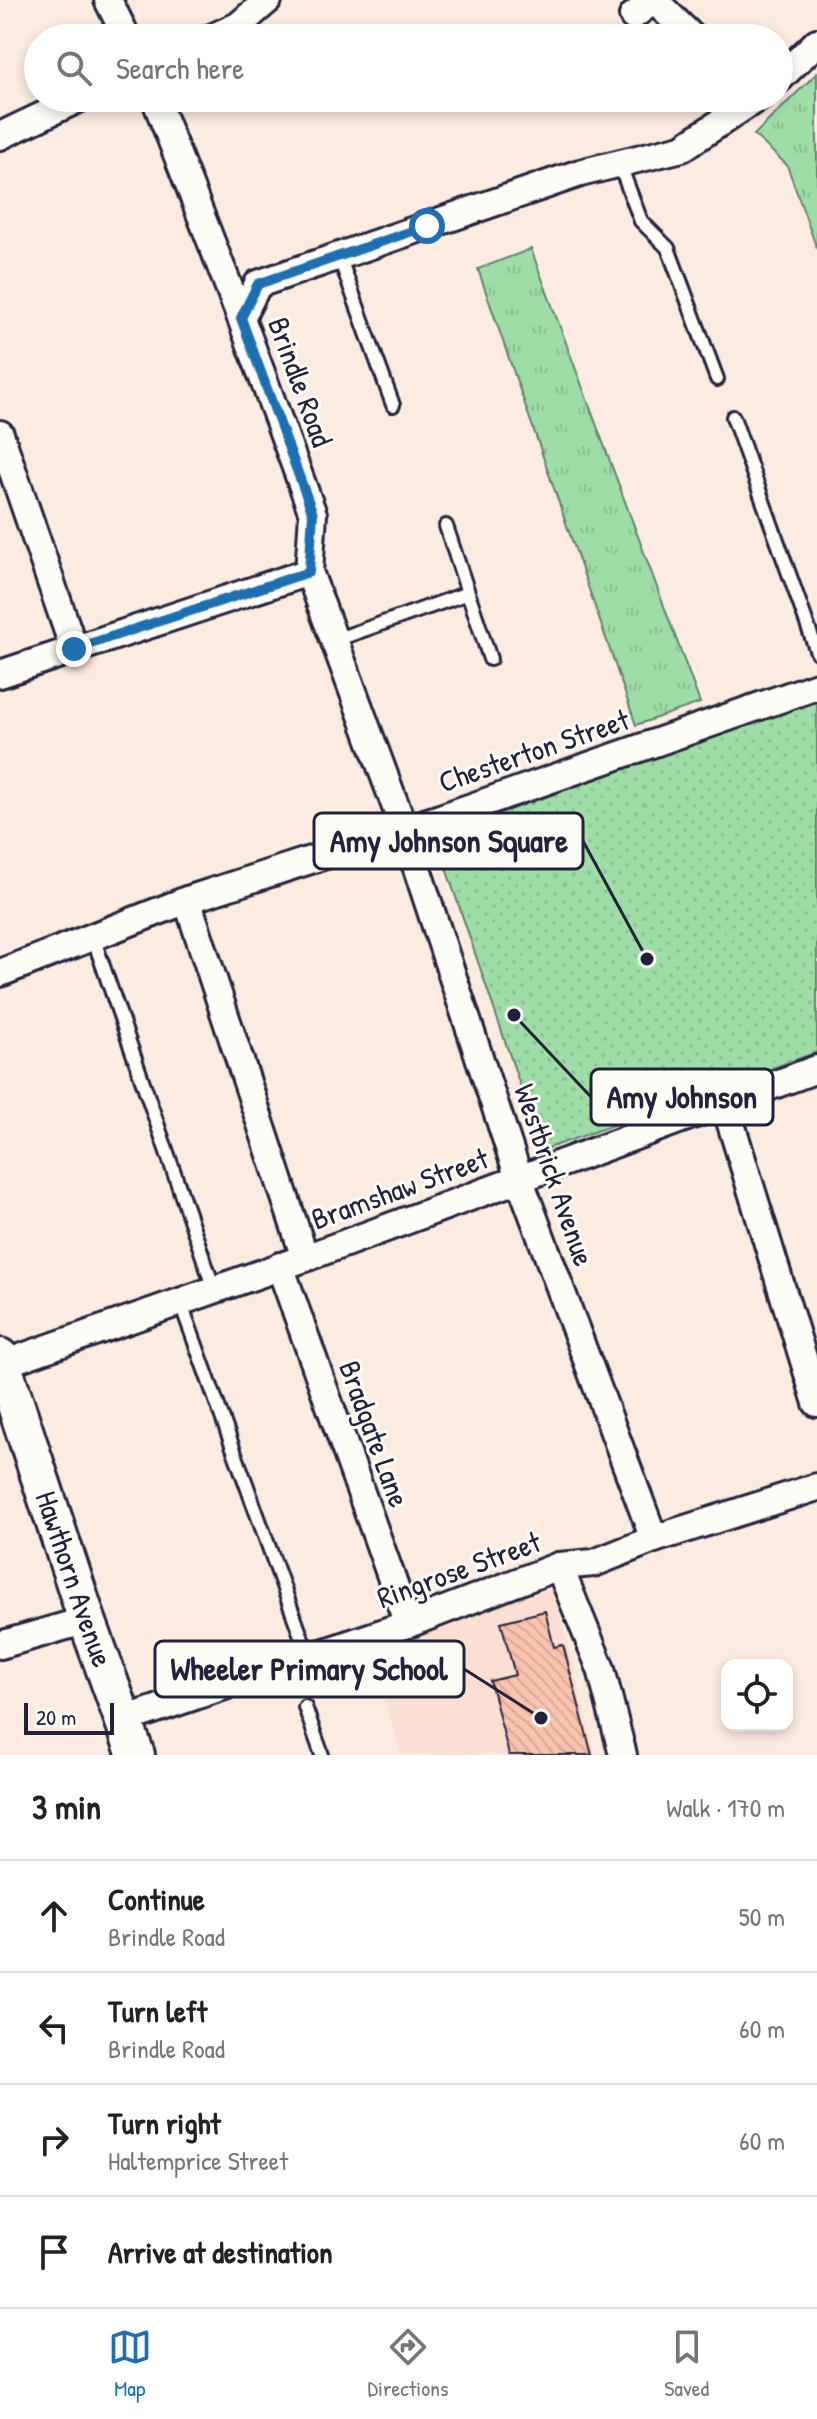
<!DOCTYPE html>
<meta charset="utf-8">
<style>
body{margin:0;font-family:"Patrick Hand",sans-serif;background:#f2f2f2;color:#222}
.controls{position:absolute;right:24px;bottom:24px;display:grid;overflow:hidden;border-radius:16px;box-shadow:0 4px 12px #0003}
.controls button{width:72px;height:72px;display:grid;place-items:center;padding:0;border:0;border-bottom:2px solid #e0e0e0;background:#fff;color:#222;font:40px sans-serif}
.scale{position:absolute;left:24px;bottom:20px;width:90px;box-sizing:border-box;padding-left:8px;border:4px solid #22223b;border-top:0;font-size:22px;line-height:28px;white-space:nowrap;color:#22223b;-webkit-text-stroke:6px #fdfcf7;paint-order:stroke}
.stop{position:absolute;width:24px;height:24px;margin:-18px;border:6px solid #1f6fb2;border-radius:50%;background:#fff}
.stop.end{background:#1f6fb2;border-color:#fff;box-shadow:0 2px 8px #0008}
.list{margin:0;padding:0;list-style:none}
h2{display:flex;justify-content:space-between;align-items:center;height:104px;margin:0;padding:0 32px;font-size:34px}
h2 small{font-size:26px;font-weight:400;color:#767676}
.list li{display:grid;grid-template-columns:52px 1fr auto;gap:24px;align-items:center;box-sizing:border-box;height:112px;padding:0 32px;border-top:2px solid #e0e0e0}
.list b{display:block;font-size:30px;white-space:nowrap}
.list p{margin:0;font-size:26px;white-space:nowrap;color:#767676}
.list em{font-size:26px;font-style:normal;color:#767676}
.icon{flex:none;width:44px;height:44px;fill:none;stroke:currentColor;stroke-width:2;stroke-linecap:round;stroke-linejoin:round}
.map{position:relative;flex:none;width:817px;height:1755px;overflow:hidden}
.search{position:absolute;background:#fff;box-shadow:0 4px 12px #0003;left:24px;right:24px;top:24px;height:88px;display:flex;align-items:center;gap:20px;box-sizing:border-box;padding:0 28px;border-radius:44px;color:#767676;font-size:30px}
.sheet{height:552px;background:#fff}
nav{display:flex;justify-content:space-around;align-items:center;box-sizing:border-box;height:112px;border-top:2px solid #e0e0e0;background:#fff;font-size:22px;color:#767676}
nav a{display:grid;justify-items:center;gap:4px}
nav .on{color:#1f6fb2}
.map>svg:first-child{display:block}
.built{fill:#fbdfd2}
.grass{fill:url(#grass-tufts);stroke:#608070;stroke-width:2}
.park{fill:url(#park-dots);stroke:#608070;stroke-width:2}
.building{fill:url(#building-back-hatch);stroke:#22223b;stroke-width:2}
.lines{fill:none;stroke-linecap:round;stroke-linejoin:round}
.lane-casing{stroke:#22223b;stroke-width:18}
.street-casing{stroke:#22223b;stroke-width:32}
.secondary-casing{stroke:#22223b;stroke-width:42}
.lane{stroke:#fdfcf7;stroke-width:12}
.street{stroke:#fdfcf7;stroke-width:26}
.secondary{stroke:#fdfcf7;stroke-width:36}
.route{stroke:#1f6fb2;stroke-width:10}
.labels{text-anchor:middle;stroke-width:6;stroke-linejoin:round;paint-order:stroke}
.street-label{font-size:30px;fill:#22223b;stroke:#fdfcf7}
.leader{fill:none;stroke:#22223b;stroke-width:3}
.callout-dot{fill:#22223b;stroke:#fdfcf7;stroke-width:3}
.callout{fill:#fdfcf7;stroke:#22223b;stroke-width:3}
.callout-label{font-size:32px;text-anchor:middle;font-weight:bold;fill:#22223b}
</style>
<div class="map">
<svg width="817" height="1755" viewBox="0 0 817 1755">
<defs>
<pattern id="grass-tufts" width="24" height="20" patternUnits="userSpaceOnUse" patternTransform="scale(2)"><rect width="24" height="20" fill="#9edda6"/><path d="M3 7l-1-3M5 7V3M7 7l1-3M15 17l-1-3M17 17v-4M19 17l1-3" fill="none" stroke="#88bd90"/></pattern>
<pattern id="park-dots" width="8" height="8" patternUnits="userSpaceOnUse" patternTransform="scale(2)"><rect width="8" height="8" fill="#9edda6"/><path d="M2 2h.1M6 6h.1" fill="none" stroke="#88bd90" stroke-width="1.8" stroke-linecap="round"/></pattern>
<pattern id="building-back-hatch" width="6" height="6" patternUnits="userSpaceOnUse" patternTransform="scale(2)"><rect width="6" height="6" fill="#fac3ae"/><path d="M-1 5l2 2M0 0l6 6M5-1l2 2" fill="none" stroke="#d6a797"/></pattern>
</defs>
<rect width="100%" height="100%" fill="#fcebe1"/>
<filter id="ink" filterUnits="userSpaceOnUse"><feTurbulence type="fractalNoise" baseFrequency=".0125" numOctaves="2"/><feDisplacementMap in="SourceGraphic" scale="16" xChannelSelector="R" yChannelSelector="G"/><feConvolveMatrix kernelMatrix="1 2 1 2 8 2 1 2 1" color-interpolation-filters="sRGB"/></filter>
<g filter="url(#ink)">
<polygon class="built" points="553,1588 596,1755 402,1755 365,1645"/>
<g class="grass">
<polygon points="817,73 817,249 787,165 754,135"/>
<polygon points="531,249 700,703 636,725 478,269"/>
</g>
<polygon class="park" points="817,695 817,1052 546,1149 525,1100 445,865 471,818 715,736"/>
<polygon class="building" points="545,1611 554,1647 563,1645 592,1755 509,1755 490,1681 515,1675 501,1622"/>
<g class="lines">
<g class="lane-casing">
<g id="lane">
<polyline points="619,163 641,221 668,248 717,379"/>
<polyline points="339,256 393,405"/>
<polyline points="733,417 817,652"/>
<polyline points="446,526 490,659"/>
<polyline points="335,640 468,593"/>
<polyline points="93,937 214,1289"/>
<polyline points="180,1301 309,1658"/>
<polyline points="305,1707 322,1755"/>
</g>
</g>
<g class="street-casing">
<g id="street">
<polyline points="108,0 127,38"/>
<polyline points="654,0 693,38"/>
<polyline points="633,16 654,0"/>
<polyline points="211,38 238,26 268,0"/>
<polyline points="779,79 817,42"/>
<polyline points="155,98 241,318"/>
<polyline points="0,136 80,98"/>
<polyline points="0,434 74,649"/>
<polyline points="0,674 309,572"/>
<polyline points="187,900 305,1258"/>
<polyline points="0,973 187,900 440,818 817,686"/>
<polyline points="724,1101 817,1403"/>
<polyline points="280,1266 408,1624"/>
<polyline points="0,1365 305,1258 817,1069"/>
<polyline points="654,1539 519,1178 404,829 309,572 313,514 241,318 258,284 580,173 682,148 757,98"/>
<polyline points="559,1566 601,1669 623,1755"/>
<polyline points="0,1645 87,1620"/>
<polyline points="124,1720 408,1624 559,1566 594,1563 654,1539 817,1487"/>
</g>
</g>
<g class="secondary-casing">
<g id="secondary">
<path id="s1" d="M0,1357L87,1620L136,1755"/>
</g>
</g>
<use href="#lane" class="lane"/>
<use href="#street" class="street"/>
<use href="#secondary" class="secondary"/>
</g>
</g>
<g class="lines" filter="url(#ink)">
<polyline class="route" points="74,649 309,572 313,514 241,318 258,284 427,226"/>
</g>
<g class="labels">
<g class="street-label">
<text transform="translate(300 382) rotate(70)" y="10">Brindle Road</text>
<text transform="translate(534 751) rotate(-19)" y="10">Chesterton Street</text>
<text transform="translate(554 1175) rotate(71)" y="10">Westbrick Avenue</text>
<text transform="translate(400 1189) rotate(-20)" y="10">Bramshaw Street</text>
<text transform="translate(374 1434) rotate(70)" y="10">Bradgate Lane</text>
<text transform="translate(459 1570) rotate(-20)" y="10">Ringrose Street</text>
<text dy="10" stroke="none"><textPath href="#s1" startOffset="234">Hawthorn Avenue</textPath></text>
</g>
</g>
<path class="leader" d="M647 959L583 841M514 1015L591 1097M541 1718L464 1669"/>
<g class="callout-dot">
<circle cx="647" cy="959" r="8"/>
<circle cx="514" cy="1015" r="8"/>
<circle cx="541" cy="1718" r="8"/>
</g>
<g class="callout">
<rect x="314" y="813" width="269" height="56" rx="8"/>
<rect x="591" y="1069" width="182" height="56" rx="8"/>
<rect x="155" y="1641" width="309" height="56" rx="8"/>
</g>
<g class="callout-label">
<text x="449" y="852">Amy Johnson Square</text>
<text x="682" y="1108">Amy Johnson</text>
<text x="309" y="1680">Wheeler Primary School</text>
</g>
</svg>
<div class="controls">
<button><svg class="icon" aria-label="locate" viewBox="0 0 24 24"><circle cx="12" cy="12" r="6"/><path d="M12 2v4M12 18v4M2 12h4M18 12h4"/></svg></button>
</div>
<div class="scale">20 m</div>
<div class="stop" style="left:427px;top:226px"></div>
<div class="stop end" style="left:74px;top:649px"></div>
<div class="search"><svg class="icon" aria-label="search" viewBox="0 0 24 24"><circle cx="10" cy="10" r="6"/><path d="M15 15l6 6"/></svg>Search here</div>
</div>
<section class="sheet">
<h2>3 min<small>Walk · 170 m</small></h2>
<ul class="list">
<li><svg class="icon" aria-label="ahead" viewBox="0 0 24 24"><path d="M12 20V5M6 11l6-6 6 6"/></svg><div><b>Continue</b><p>Brindle Road</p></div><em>50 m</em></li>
<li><svg class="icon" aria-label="left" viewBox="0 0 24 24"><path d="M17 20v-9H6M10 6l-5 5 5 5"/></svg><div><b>Turn left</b><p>Brindle Road</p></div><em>60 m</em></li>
<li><svg class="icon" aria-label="right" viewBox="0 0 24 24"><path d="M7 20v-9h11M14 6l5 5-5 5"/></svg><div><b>Turn right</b><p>Haltemprice Street</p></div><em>60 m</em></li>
<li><svg class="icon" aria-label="arrive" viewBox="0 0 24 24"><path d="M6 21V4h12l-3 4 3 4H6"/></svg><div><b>Arrive at destination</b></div></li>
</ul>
</section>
<nav>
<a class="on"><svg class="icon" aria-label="map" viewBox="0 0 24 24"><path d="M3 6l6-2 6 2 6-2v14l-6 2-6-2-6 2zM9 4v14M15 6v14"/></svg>Map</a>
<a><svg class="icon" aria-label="directions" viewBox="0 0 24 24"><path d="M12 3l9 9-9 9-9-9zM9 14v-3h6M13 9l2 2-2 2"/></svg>Directions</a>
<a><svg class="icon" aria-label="saved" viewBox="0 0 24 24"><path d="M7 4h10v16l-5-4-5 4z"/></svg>Saved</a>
</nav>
